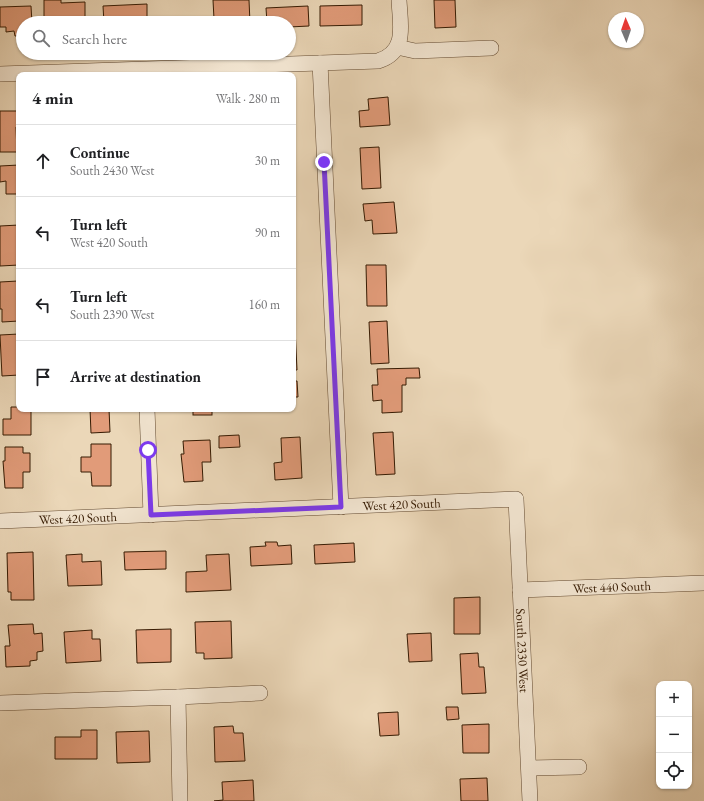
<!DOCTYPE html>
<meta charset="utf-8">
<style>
body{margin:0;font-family:"EB Garamond",serif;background:#f2f2f2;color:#202124}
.controls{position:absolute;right:12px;bottom:12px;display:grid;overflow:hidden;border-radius:8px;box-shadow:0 1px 3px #0004}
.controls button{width:36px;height:36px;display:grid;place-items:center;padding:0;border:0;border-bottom:1px solid #e0e0e0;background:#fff;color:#202124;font:20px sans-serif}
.compass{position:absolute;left:608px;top:12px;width:36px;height:36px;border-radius:50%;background:#fff;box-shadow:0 1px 3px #0004;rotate:358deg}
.stop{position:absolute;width:12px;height:12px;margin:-9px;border:3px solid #7c3aed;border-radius:50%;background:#fff}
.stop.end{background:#7c3aed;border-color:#fff;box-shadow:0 1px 4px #0008}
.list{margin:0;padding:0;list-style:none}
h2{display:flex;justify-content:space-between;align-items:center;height:52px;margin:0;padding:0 16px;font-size:17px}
h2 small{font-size:13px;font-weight:400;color:#757577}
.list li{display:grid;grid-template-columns:26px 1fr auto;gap:12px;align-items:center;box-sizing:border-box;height:72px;padding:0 16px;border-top:1px solid #e0e0e0}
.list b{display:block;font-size:15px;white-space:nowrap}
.list p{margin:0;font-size:13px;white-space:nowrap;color:#757577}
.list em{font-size:13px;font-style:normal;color:#757577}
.icon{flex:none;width:22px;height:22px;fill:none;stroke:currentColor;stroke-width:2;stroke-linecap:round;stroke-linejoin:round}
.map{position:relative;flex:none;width:704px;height:801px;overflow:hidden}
.search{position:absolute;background:#fff;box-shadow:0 1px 3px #0004;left:16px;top:16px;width:280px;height:44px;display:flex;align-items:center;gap:10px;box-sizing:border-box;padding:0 14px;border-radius:22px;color:#757577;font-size:15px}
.panel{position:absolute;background:#fff;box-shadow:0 1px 3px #0004;left:16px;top:72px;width:280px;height:340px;border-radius:8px}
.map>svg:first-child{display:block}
.building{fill:#e19b79;stroke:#351a02}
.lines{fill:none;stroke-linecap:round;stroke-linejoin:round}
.minor-casing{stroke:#624930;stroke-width:16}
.minor{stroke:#f2e5d1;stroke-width:15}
.route{stroke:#7c3aed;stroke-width:5}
.labels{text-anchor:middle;stroke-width:4;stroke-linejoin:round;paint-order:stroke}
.street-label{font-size:13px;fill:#351a02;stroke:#f2e5d1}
</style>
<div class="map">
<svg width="704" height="801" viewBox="0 0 704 801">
<rect width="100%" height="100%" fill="#ebd7b8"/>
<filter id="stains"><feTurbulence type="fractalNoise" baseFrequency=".005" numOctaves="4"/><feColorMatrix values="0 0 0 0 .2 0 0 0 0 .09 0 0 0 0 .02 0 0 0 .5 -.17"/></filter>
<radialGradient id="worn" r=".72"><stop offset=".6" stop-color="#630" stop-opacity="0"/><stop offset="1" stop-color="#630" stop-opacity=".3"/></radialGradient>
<g class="building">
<polygon points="44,0 61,0 61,3 85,2 85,23 44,23"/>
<polygon points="213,0 249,0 250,23 223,23 223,19 214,19"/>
<polygon points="434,0 455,0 456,27 435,28"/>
<polygon points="147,4 147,23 104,23 103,6"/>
<polygon points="362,5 362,25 320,26 320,6"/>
<polygon points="31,6 32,23 23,23 23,36 15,36 14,31 6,32 6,27 0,27 0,7"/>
<polygon points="308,6 309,26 289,27 289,23 267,23 266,8"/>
<polygon points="388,97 390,125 360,127 359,111 369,110 368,99"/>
<polygon points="0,111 19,111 19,127 16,127 17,152 0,152"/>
<polygon points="379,147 381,188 362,189 360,148"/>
<polygon points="19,165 19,194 6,194 6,181 0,182 0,166"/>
<polygon points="394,202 397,233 373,234 372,220 365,221 363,204"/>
<polygon points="19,225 19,265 0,266 0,226"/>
<polygon points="366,265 386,265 387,306 367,306"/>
<polygon points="18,281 19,321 2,322 2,309 0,309 0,282"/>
<polygon points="387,321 389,363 371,364 369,322"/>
<polygon points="293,328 295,328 297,370 293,370"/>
<polygon points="19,334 19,375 2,376 0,335"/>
<polygon points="419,368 420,378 406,378 406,385 402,385 402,412 382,413 382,400 373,401 372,385 378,385 377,369"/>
<polygon points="293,381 297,381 298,397 293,397"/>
<polygon points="11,407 19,407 19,409 31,409 31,435 3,435 3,419 11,419"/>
<polygon points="90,409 109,409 110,432 91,433"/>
<rect x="193" y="409" width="19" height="6"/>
<polygon points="393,432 395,474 376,475 373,433"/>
<polygon points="239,435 240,447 219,448 219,436"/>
<polygon points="300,437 302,478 275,480 274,463 282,462 281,438"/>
<polygon points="210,440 211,462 202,462 203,481 184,482 181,454 184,454 183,441"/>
<polygon points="91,444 111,444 111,486 92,486 91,472 81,472 81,457 91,457"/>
<polygon points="5,447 23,447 23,453 30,453 30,472 23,472 23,488 5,488 3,461 5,461"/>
<polygon points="265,542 277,542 278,546 291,545 292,564 251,566 250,547 266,546"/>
<polygon points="354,543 355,562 315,564 314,545"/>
<polygon points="166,551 166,569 125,570 124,552"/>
<polygon points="33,552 34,600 11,600 11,592 8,592 7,553"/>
<polygon points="82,554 82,562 101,561 102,585 68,586 66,555"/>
<polygon points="229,554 231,590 186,592 186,572 207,571 206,555"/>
<polygon points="480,597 480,634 454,634 454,598"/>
<polygon points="231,621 232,658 204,659 204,653 196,653 195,622"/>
<polygon points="33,624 34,634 42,633 43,651 37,652 37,660 30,661 30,666 6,667 5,646 10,646 8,625"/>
<polygon points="171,629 171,662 137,663 136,630"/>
<polygon points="92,630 92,639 100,639 101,661 66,663 64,632"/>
<polygon points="431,633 432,661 409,662 407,634"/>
<polygon points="478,653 479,667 484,667 486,693 462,694 460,654"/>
<polygon points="446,707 458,707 459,719 447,720"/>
<polygon points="398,712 399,735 380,736 378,713"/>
<polygon points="489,724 489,753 463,753 462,725"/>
<polygon points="233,726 234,733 243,733 245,761 215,762 214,727"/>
<polygon points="81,730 97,730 97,759 55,759 55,737 81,737"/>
<polygon points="149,731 150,762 117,763 116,732"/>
<polygon points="487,778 488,801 461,801 460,779"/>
<polygon points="253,780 254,801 214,801 223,800 222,782"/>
</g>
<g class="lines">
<g class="minor-casing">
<g id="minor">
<polyline points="397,47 415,51 491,48"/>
<polyline points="320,63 341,507"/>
<path d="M0,74L378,61C408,52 400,24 399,0"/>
<polyline points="147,409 151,515"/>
<path id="s1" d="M0,521L516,499L530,801"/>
<path id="s2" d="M520,590L704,583"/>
<polyline points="178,697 260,693"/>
<polyline points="0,703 178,697 180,801"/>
<polyline points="529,768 579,767"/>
</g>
</g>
<use href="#minor" class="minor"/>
</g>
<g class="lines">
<polyline class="route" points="148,450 151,515 341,507 324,162"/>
</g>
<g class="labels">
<g class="street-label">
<text dy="5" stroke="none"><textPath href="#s1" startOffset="402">West 420 South</textPath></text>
<text dy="5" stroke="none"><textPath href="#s1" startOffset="78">West 420 South</textPath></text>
<text dy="5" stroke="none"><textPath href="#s2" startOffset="92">West 440 South</textPath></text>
<text dy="5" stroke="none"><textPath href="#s1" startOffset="668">South 2330 West</textPath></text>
</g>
</g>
<rect width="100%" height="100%" filter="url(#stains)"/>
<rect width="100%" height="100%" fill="url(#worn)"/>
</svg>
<div class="controls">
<button>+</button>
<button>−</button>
<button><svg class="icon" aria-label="locate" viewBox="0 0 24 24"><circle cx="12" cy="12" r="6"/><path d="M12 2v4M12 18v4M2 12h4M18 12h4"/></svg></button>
</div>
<svg class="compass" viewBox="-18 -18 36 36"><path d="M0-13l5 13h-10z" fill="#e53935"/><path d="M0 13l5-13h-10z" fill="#757577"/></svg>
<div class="stop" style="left:148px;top:450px"></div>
<div class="stop end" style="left:324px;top:162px"></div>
<div class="search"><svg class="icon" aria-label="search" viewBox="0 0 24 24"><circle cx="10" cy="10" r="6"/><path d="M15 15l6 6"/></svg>Search here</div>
<section class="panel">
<h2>4 min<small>Walk · 280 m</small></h2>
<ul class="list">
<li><svg class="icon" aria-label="ahead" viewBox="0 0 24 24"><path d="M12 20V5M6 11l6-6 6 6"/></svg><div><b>Continue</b><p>South 2430 West</p></div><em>30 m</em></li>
<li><svg class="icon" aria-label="left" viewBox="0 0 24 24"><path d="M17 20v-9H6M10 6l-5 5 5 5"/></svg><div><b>Turn left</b><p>West 420 South</p></div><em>90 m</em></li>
<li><svg class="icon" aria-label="left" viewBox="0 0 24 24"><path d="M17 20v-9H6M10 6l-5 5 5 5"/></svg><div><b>Turn left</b><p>South 2390 West</p></div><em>160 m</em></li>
<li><svg class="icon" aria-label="arrive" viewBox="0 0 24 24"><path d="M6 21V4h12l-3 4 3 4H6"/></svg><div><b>Arrive at destination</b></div></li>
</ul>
</section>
</div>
